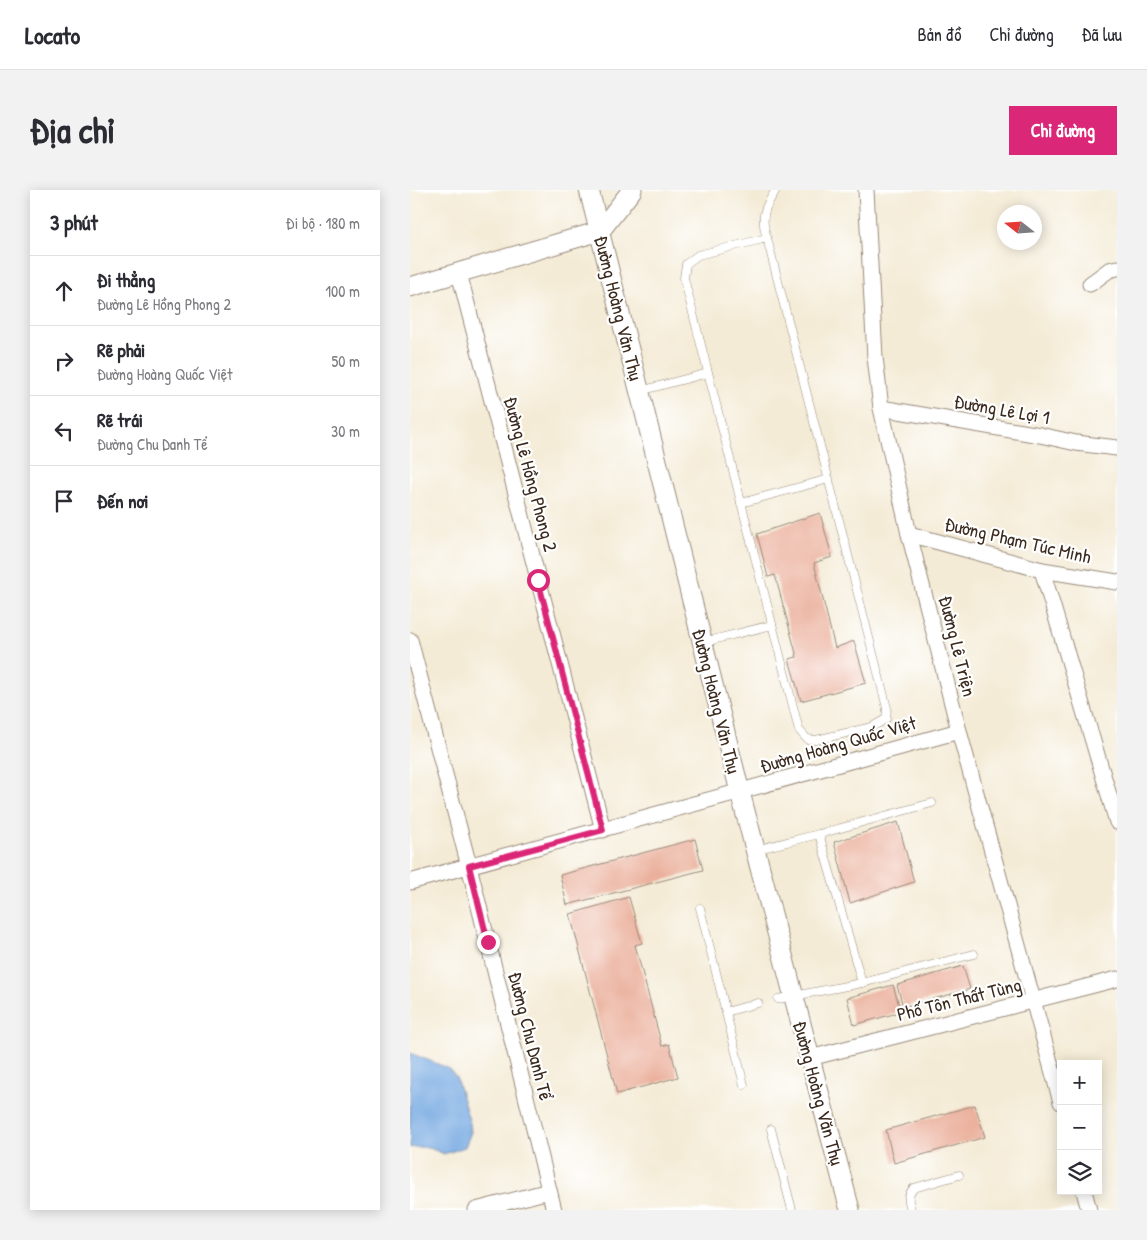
<!DOCTYPE html>
<html lang="vi">
<meta charset="utf-8">
<style>
body{margin:0;font-family:"Patrick Hand",sans-serif;background:#f2f2f3;color:#2b2b33}
.controls{position:absolute;right:15px;bottom:15px;display:grid;overflow:hidden;border-radius:0px;box-shadow:0 2px 12px #0003}
.controls button{width:45px;height:45px;display:grid;place-items:center;padding:0;border:0;border-bottom:1px solid #e1e1e2;background:#fff;color:#2b2b33;font:25px sans-serif}
.compass{position:absolute;left:587px;top:15px;width:45px;height:45px;border-radius:50%;background:#fff;box-shadow:0 2px 12px #0003;rotate:287deg}
.stop{position:absolute;width:15px;height:15px;margin:-11px;border:4px solid #db2777;border-radius:50%;background:#fff}
.stop.end{background:#db2777;border-color:#fff;box-shadow:0 1px 5px #0008}
.list{margin:0;padding:0;list-style:none}
h2{display:flex;justify-content:space-between;align-items:center;height:65px;margin:0;padding:0 20px;font-size:21px}
h2 small{font-size:16px;font-weight:400;color:#7c7c81}
.list li{display:grid;grid-template-columns:32px 1fr auto;gap:15px;align-items:center;box-sizing:border-box;height:70px;padding:0 20px;border-top:1px solid #e1e1e2}
.list b{display:block;font-size:19px;white-space:nowrap}
.list p{margin:0;font-size:16px;white-space:nowrap;color:#7c7c81}
.list em{font-size:16px;font-style:normal;color:#7c7c81}
.icon{flex:none;width:28px;height:28px;fill:none;stroke:currentColor;stroke-width:2;stroke-linecap:round;stroke-linejoin:round}
.map{position:relative;flex:none;width:707px;height:1020px;overflow:hidden;border-radius:0px}
header{display:flex;align-items:center;gap:30px;box-sizing:border-box;height:70px;padding:0 25px;background:#fff;border-bottom:1px solid #e1e1e2}
header strong{font-size:24px}
nav{display:flex;gap:28px;margin-inline-start:auto;font-size:18px}
.intro{display:flex;align-items:center;justify-content:space-between;box-sizing:border-box;height:120px;padding:0 30px}
h1{margin:0;font-size:35px}
.button{padding:12px 22px;border-radius:0px;background:#db2777;color:#fff;font-size:18px;font-weight:700}
main{display:flex;gap:30px;padding:0 30px}
aside{flex:1;background:#fff;border-radius:0px;box-shadow:0 2px 12px #0003}
.map>svg:first-child{display:block}
.water{fill:#74a8e1;stroke:#586980}
.building{fill:#ebb09c}
.lines{fill:none;stroke-linecap:round;stroke-linejoin:round}
.service-casing{stroke:#988a7a;stroke-width:9}
.minor-casing{stroke:#988a7a;stroke-width:17}
.tertiary-casing{stroke:#988a7a;stroke-width:21}
.service{stroke:#fff;stroke-width:8}
.minor{stroke:#fff;stroke-width:15}
.tertiary{stroke:#fff;stroke-width:19}
.route{stroke:#db2777;stroke-width:6}
.labels{text-anchor:middle;stroke-width:4.5;stroke-linejoin:round;paint-order:stroke}
.street-label{font-size:19px;fill:#3b2a1e;stroke:#fff}
</style>
<header>
<strong>Locato</strong>
<nav><a>Bản đồ</a><a>Chỉ đường</a><a>Đã lưu</a></nav>
</header>
<div class="intro"><h1>Địa chỉ</h1><a class="button">Chỉ đường</a></div>
<main>
<aside>
<h2>3 phút<small>Đi bộ · 180 m</small></h2>
<ul class="list">
<li><svg class="icon" aria-label="ahead" viewBox="0 0 24 24"><path d="M12 20V5M6 11l6-6 6 6"/></svg><div><b>Đi thẳng</b><p>Đường Lê Hồng Phong 2</p></div><em>100 m</em></li>
<li><svg class="icon" aria-label="right" viewBox="0 0 24 24"><path d="M7 20v-9h11M14 6l5 5-5 5"/></svg><div><b>Rẽ phải</b><p>Đường Hoàng Quốc Việt</p></div><em>50 m</em></li>
<li><svg class="icon" aria-label="left" viewBox="0 0 24 24"><path d="M17 20v-9H6M10 6l-5 5 5 5"/></svg><div><b>Rẽ trái</b><p>Đường Chu Danh Tể</p></div><em>30 m</em></li>
<li><svg class="icon" aria-label="arrive" viewBox="0 0 24 24"><path d="M6 21V4h12l-3 4 3 4H6"/></svg><div><b>Đến nơi</b></div></li>
</ul>
</aside>
<div class="map">
<svg width="707" height="1020" viewBox="0 0 707 1020">
<rect width="100%" height="100%" fill="#fff"/>
<filter id="ink" filterUnits="userSpaceOnUse"><feTurbulence type="fractalNoise" baseFrequency=".02" numOctaves="2"/><feDisplacementMap in="SourceGraphic" scale="10" xChannelSelector="R" yChannelSelector="G"/><feConvolveMatrix kernelMatrix="1 2 1 2 8 2 1 2 1" color-interpolation-filters="sRGB"/></filter>
<filter id="wash" filterUnits="userSpaceOnUse"><feTurbulence type="fractalNoise" baseFrequency=".0096" numOctaves="4" result="noise"/><feDisplacementMap in="SourceGraphic" scale="20" xChannelSelector="R" yChannelSelector="G"/><feGaussianBlur stdDeviation="1.12" result="paint"/><feColorMatrix in="noise" values="0 0 0 0 0 0 0 0 0 0 0 0 0 0 0 0 0 1.4 0 .05"/><feComposite in="paint" operator="in"/></filter>
<g filter="url(#wash)">
<rect width="100%" height="100%" fill="#f4ebd6"/>
<path class="water" d="M0,863L38,878L46,887L60,933L61,942L55,957L34,964C22,959 13,955 0,958Z"/>
<g id="blocks">
<g class="building">
<polygon points="410,323 422,367 404,373 425,458 444,451 456,493 391,511 379,469 387,467 365,385 358,387 347,344"/>
<polygon points="488,632 504,692 440,713 424,652"/>
<polygon points="285,649 293,680 157,715 150,685"/>
<polygon points="219,707 232,753 225,755 252,856 259,854 268,887 207,904 160,724"/>
<polygon points="553,776 560,799 493,817 487,795"/>
<polygon points="483,795 491,822 444,835 437,808"/>
<polygon points="565,915 575,947 484,973 476,940"/>
</g>
</g>
</g>
<g filter="url(#ink)">
<use href="#blocks" fill-opacity="0" stroke="#988a7a" stroke-width="1"/>
<g class="lines">
<g class="service-casing">
<g id="service">
<polygon points="357,48 477,518 476,529 462,537 406,550 397,549 389,540 274,88 276,74 288,65"/>
<path d="M357,48C350,27 354,18 366,0"/>
<polyline points="230,201 298,183"/>
<polyline points="331,313 419,289"/>
<polyline points="294,452 362,435"/>
<polyline points="409,644 452,793"/>
<polyline points="345,660 409,644 522,613"/>
<polyline points="290,718 334,895"/>
<polyline points="368,809 452,793 564,764"/>
<polyline points="316,822 348,813"/>
<polyline points="361,939 382,1020"/>
<path d="M501,1020C498,1010 497,1005 504,998L549,985"/>
</g>
</g>
<g class="minor-casing">
<g id="minor">
<polyline points="456,0 465,167 471,218 499,344 549,541 651,912"/>
<polyline points="49,83 193,640"/>
<polyline points="680,94 699,80 707,78"/>
<polyline points="471,218 630,245 666,253 707,258"/>
<polyline points="499,344 632,380 707,392"/>
<polyline points="632,380 707,632"/>
<polyline points="0,450 59,676 144,1020"/>
<polyline points="0,692 549,541"/>
<polyline points="400,868 707,789"/>
<polyline points="674,1001 679,1020"/>
<polyline points="66,1020 139,1001"/>
</g>
</g>
<g class="tertiary-casing">
<g id="tertiary">
<polyline points="179,0 330,602 440,1020"/>
<polyline points="0,97 190,41 222,0"/>
</g>
</g>
<use href="#service" class="service"/>
<use href="#minor" class="minor"/>
<use href="#tertiary" class="tertiary"/>
</g>
</g>
<g class="lines" filter="url(#ink)">
<polyline class="route" points="78,752 59,676 193,640 128,390"/>
</g>
<g class="labels">
<g class="street-label">
<text transform="translate(209 118) rotate(76)" y="7">Đường Hoàng Văn Thụ</text>
<text transform="translate(592 219) rotate(10)" y="7">Đường Lê Lợi 1</text>
<text transform="translate(121 284) rotate(75)" y="7">Đường Lê Hồng Phong 2</text>
<text transform="translate(608 350) rotate(13)" y="7">Đường Phạm Túc Minh</text>
<text transform="translate(548 456) rotate(76)" y="7">Đường Lê Triện</text>
<text transform="translate(307 511) rotate(76)" y="7">Đường Hoàng Văn Thụ</text>
<text transform="translate(428 554) rotate(-16)" y="7">Đường Hoàng Quốc Việt</text>
<text transform="translate(549 809) rotate(-14)" y="7">Phố Tôn Thất Tùng</text>
<text transform="translate(121 846) rotate(76)" y="7">Đường Chu Danh Tể</text>
<text transform="translate(409 903) rotate(75)" y="7">Đường Hoàng Văn Thụ</text>
</g>
</g>
</svg>
<div class="controls">
<button>+</button>
<button>−</button>
<button><svg class="icon" aria-label="layers" viewBox="0 0 24 24"><path d="M12 4l9 5-9 5-9-5zM3 14l9 5 9-5"/></svg></button>
</div>
<svg class="compass" viewBox="-18 -18 36 36"><path d="M0-13l5 13h-10z" fill="#e53935"/><path d="M0 13l5-13h-10z" fill="#7c7c81"/></svg>
<div class="stop" style="left:128px;top:390px"></div>
<div class="stop end" style="left:78px;top:752px"></div>
</div>
</main>
